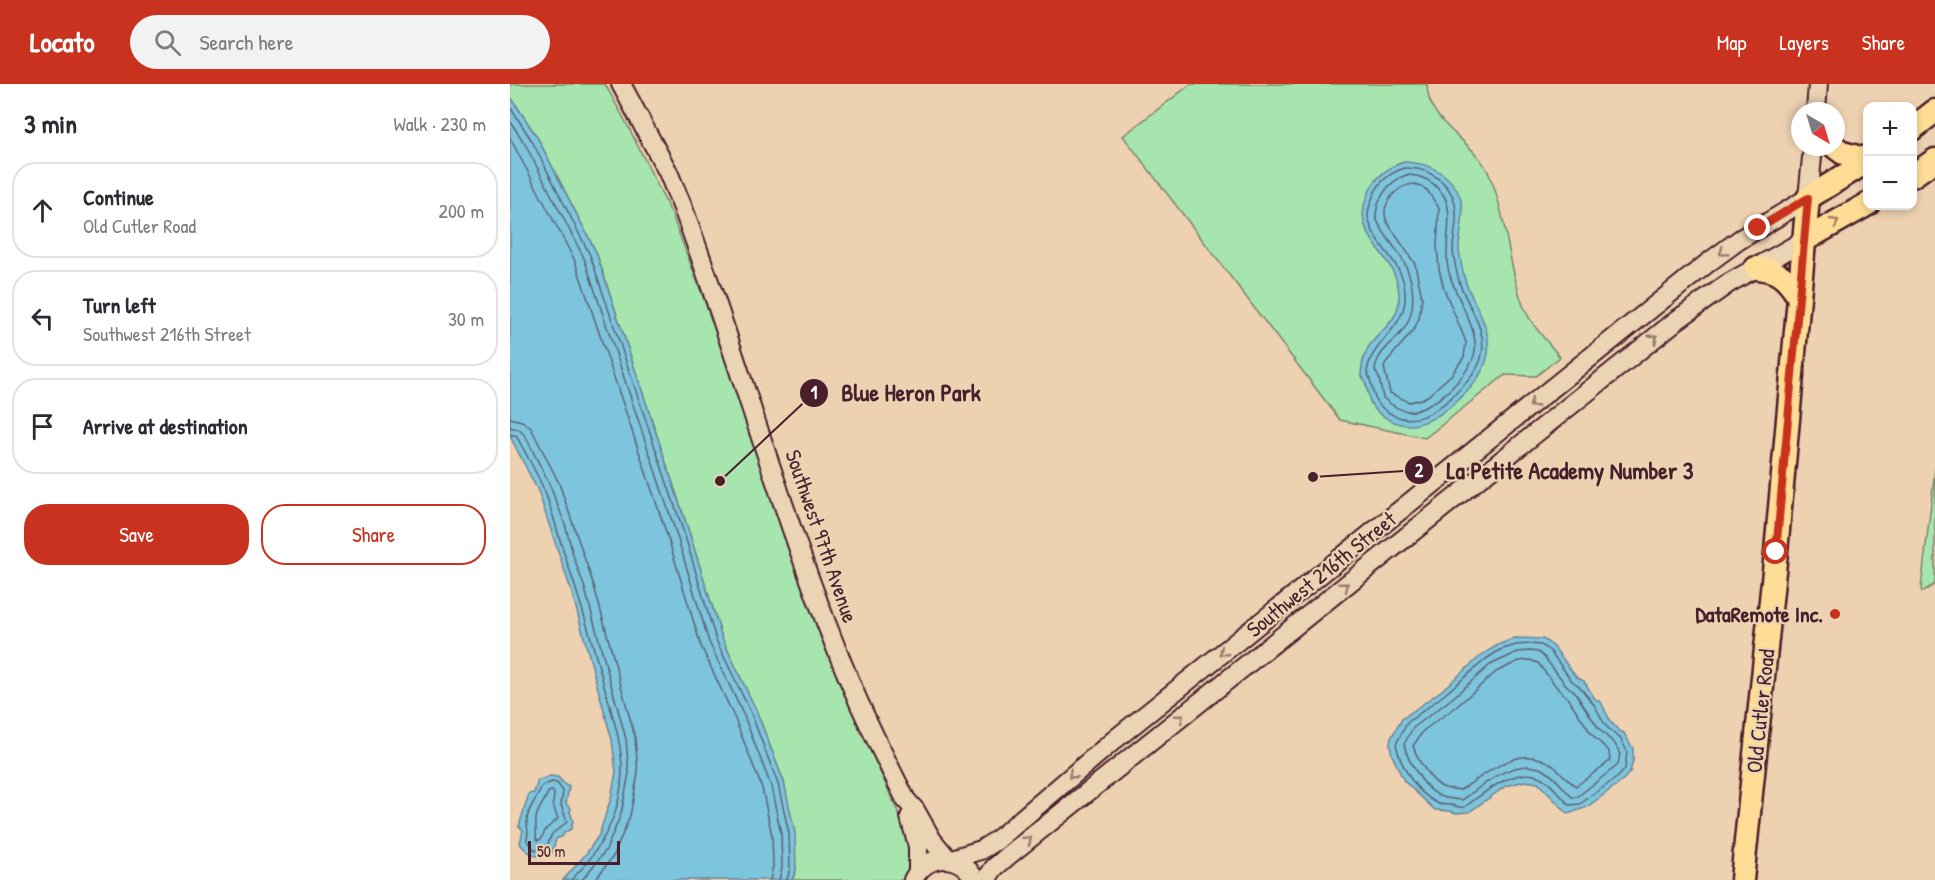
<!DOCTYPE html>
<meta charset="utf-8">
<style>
body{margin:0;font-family:"Patrick Hand",sans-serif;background:#f2f2f3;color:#2b2b33}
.controls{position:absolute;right:18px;top:18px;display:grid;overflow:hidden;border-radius:12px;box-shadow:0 3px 9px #0003}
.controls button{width:54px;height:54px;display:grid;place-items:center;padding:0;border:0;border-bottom:2px solid #e1e1e2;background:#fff;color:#2b2b33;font:30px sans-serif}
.compass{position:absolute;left:1281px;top:18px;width:54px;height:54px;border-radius:50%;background:#fff;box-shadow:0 3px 9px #0003;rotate:142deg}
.scale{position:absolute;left:18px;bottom:15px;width:92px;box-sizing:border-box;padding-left:6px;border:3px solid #4a1f2b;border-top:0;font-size:16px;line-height:21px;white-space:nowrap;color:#4a1f2b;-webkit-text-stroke:4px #ead4b3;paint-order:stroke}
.stop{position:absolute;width:18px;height:18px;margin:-14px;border:4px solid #c8321e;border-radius:50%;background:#fff}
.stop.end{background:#c8321e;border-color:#fff;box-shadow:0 2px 6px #0008}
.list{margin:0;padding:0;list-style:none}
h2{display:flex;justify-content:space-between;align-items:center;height:78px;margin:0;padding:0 24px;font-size:26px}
h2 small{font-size:20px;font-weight:400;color:#7c7c81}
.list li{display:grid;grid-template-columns:39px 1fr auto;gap:18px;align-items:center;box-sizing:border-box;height:96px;margin:0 12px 12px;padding:0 12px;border:2px solid #e1e1e2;border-radius:24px}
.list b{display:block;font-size:22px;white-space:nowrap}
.list p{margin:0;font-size:20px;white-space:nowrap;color:#7c7c81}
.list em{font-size:20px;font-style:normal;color:#7c7c81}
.actions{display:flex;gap:12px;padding:18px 24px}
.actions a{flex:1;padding:14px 0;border:2px solid #c8321e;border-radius:24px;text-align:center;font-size:21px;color:#c8321e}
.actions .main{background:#c8321e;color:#fff}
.icon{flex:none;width:33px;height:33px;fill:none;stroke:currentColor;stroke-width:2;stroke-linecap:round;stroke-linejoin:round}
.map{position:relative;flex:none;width:1425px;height:796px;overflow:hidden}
header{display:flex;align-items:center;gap:36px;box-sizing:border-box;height:84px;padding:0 30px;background:#c8321e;color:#fff}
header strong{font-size:28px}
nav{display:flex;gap:33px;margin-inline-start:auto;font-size:21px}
.search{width:420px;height:54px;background:#f2f2f3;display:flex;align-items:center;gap:15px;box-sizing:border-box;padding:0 21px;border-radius:33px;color:#7c7c81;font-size:22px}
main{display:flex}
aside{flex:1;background:#fff}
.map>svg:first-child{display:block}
.green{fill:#a6e5ad;stroke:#78826c;stroke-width:1.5}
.water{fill:#7cc5dd;stroke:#688396;stroke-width:1.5}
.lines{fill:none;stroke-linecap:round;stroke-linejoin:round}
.shore{stroke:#5e6172;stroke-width:1.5}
.minor-casing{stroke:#4a1f2b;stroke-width:22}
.major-casing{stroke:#4a1f2b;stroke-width:27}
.minor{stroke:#ead4b3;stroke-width:18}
.major{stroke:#ffdd96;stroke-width:22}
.oneway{stroke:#a47e60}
.oneway2{stroke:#9a7a6f}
.route{stroke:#c8321e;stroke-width:8}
.poi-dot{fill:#c8321e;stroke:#ead4b3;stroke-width:2}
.labels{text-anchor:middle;stroke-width:4.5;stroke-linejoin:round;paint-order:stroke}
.street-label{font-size:22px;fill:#4a1f2b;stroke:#ead4b3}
.poi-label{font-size:22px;font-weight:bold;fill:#4a1f2b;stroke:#ead4b3;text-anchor:end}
.leader{fill:none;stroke:#4a1f2b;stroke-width:2}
.callout-dot{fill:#4a1f2b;stroke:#ead4b3;stroke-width:2}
.mark-label{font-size:18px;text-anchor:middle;font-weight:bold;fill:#fff}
.callout-label{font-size:24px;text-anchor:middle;font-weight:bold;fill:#4a1f2b;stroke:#ead4b3;stroke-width:4.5;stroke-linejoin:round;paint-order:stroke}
</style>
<header>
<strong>Locato</strong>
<div class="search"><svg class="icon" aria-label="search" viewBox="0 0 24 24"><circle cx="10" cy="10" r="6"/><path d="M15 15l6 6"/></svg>Search here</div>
<nav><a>Map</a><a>Layers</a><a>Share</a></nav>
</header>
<main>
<aside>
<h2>3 min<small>Walk · 230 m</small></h2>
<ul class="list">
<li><svg class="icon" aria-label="ahead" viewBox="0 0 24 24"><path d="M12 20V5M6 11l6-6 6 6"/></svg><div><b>Continue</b><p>Old Cutler Road</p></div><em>200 m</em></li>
<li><svg class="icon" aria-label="left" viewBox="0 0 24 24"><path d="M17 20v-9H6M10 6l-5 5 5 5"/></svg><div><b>Turn left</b><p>Southwest 216th Street</p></div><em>30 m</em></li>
<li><svg class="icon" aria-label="arrive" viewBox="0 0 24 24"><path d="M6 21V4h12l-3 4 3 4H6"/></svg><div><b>Arrive at destination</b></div></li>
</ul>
<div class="actions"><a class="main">Save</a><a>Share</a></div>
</aside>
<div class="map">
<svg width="1425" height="796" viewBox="0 0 1425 796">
<rect width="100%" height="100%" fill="#edd1b1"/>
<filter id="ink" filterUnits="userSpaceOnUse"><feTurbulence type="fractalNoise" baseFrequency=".0167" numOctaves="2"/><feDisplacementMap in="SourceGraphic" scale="12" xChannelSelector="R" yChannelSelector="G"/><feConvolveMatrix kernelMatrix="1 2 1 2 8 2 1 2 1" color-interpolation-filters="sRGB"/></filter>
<g filter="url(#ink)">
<g class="green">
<polygon points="0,0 95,0 118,42 162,131 206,247 272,443 319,572 399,753 403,773 395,796 282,796 286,786 274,698 246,626 212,554 180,451 86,168 27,53 0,12"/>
<path d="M681,0H917C917,41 962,54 978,88C997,130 997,178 1013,221C1020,240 1037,257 1050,273L1026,292L995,291L915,354L830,336L613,52Z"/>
<polygon points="1425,385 1425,500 1412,508 1411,505"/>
</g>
<g class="water">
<polygon points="0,12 27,53 86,168 180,451 212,554 246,626 274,698 285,749 286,786 282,796 53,796 76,770 89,751 101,714 106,688 102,656 62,509 28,407 0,352"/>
<path d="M894,78C920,78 946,92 952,120C955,135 949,150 949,165C950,175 952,186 955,196C963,221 982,242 978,269C975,298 929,341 899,341C890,341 880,337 873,332C852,318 863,308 851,290C852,281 853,272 858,264C869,246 889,238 889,215C891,168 834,155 860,106C867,91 879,83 894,78Z"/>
<polygon points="1005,554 1033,555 1044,563 1066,593 1074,597 1085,615 1091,618 1100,637 1108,646 1114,649 1123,665 1123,677 1120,688 1112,697 1077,723 1058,730 1028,699 1015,697 996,702 959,728 946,729 940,727 925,726 894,697 882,671 880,660 881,654 892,635 932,606 973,570 988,561"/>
<path d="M40,692L48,693L55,701L59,703L56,720L61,724L60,728L63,737L61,745L54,749L53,752L46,755L42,769L36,768L26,772C21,771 11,762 10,759L13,746L9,742L19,710L24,709L28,696L34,695Z"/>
</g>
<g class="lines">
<g class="shore">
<polyline points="0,23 22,57 80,171 175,452 206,556 241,629 268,700 279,750 280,785 277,796"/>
<polyline points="0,37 15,60 74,174 168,455 199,558 234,632 261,702 271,750 272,784 269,796"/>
<polyline points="0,54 65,177 159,457 191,562 225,635 252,704 262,752 263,782 260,796"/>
<path d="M895,84C921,83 946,102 946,130C947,142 943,154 943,166C944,177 946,187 949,197C956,221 977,243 972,270C970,283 960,295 951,304C928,328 899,350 869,321C862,314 863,299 857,288C861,258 893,246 895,216C898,179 866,166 859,137C856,129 861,118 864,110C870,97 881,88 895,84Z"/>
<path d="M896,91C913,91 925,98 934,112C945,131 933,161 938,184C943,211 968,241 965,267C962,289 921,330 897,327C888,326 880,320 873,314L869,294L865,286C867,267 884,259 894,245C908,224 904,194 891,173C883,160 872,149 866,134C866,115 878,98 896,91Z"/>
<path d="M905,100L917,106L929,124L927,162L929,185L934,205L956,258L954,273L942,290L919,311L912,315L899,318L880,309L874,283L878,276L903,247L909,235L912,214L905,180L877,138C869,121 887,100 905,100Z"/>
<polyline points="0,334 12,337 21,344 49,399 84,502 125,653 128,689 120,732 104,771 85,796"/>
<polyline points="0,343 8,345 15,351 40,402 55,440 63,471 75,505 116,655 119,689 111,730 96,766 72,796"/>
<path d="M0,351H5L8,355C17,372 27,389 35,408C43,429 48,451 55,472C69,513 81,553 92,594C100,625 112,656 112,687C112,729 90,768 61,796"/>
<path d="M1020,560L1031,561L1040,567L1062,597L1069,602L1085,622L1095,641L1104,650L1110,654L1117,667L1115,685L1108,693L1070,720L1059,721C1051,712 1042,700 1032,694C1008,680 973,709 955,723C949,724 947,722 941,721C936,720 932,722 927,719C905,708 891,683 886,660L897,639L935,610L976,575L990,566L1006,561Z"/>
<path d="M1020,567L1028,568L1034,573L1057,602L1064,607L1089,645L1105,660L1110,669L1108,681L1067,713H1062C1053,704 1045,692 1034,686C1004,672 974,701 952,716C946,715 938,715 933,713C916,709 897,676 894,660L903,644L940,616L980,581L1008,568Z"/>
<path d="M1020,576L1028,579L1049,606L1058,614L1082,651L1099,667L1100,677L1066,702C1057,697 1051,687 1041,680C1008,658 977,691 950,706C946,705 940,705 935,704C921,700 907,674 903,662L914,646L946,623L986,588L1009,577Z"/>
<path d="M42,698L47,699L53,707L51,721L57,738L42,750L37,762L25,766L17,756C19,746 17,746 17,737C17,724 28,714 32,702Z"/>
<path d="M38,708L42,707L44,709L43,721L48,735L36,745L31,755L28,756L26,754C27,747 25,741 26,734C28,724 35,718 38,708Z"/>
</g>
<g class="minor-casing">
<g id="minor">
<path d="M111,0L158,88L173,124C232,283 276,449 343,605C359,643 378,680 396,716L405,726L422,756L437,774"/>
<polyline points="1306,27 1308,0"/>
<polyline points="400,733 408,762 408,788"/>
<polyline points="441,775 471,766 487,756 603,657 1199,178 1229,156 1298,114 1303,63"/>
<path d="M403,796C417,768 451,768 465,796"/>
<polyline points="476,796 484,784 499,771 1167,236 1219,199 1293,157"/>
</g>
</g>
<g class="major-casing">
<g id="major">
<polyline points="1402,45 1425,27"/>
<polyline points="1325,63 1333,69 1358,76"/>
<polyline points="1402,92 1425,76"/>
<polyline points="1293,157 1358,120"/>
<path d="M1246,184C1267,185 1277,194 1288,212"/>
<polyline points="1232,796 1266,468 1298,114 1358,77"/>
</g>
</g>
<use href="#minor" class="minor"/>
<use href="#major" class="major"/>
</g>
<defs><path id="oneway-chevron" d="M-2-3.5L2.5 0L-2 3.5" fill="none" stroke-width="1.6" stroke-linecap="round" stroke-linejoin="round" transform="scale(1.5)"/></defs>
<use class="oneway" href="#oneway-chevron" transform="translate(1325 138) rotate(-30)"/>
<g class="oneway2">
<use href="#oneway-chevron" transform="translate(1213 168) rotate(144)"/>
<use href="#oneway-chevron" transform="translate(1144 254) rotate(-39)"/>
<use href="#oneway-chevron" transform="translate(1023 320) rotate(141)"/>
<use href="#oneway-chevron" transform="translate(835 502) rotate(-39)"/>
<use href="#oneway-chevron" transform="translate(713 568) rotate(141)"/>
<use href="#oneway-chevron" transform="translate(670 634) rotate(-39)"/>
<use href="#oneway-chevron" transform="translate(562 691) rotate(139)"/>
<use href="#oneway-chevron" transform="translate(518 756) rotate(-39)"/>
</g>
</g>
<g class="lines" filter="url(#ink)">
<polyline class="route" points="1248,144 1298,114 1266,468"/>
</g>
<circle class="poi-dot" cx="1325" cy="530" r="6"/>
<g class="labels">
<g class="street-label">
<text transform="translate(312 452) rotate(71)" y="8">Southwest 97th Avenue</text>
<text transform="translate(811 490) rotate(-39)" y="8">Southwest 216th Street</text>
<text transform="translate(1250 627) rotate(-84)" y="8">Old Cutler Road</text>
</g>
<g class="poi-label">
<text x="1313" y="538">DataRemote Inc.</text>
</g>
</g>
<path class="leader" d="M210 397L304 309M803 393L909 386"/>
<g class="callout-dot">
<circle cx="210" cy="397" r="6"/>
<circle cx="803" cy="393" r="6"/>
<circle cx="304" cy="309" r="15"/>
<circle cx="909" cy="386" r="15"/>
</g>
<g class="mark-label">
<text x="304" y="315">1</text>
<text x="909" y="393">2</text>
</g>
<g class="callout-label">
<text x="401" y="317">Blue Heron Park</text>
<text x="1060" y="395">La Petite Academy Number 3</text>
</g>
</svg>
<div class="controls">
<button>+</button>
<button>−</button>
</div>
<svg class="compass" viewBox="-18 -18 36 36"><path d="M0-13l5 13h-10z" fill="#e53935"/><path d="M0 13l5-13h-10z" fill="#7c7c81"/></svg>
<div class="scale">50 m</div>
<div class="stop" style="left:1266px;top:468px"></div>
<div class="stop end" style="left:1248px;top:144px"></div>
</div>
</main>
